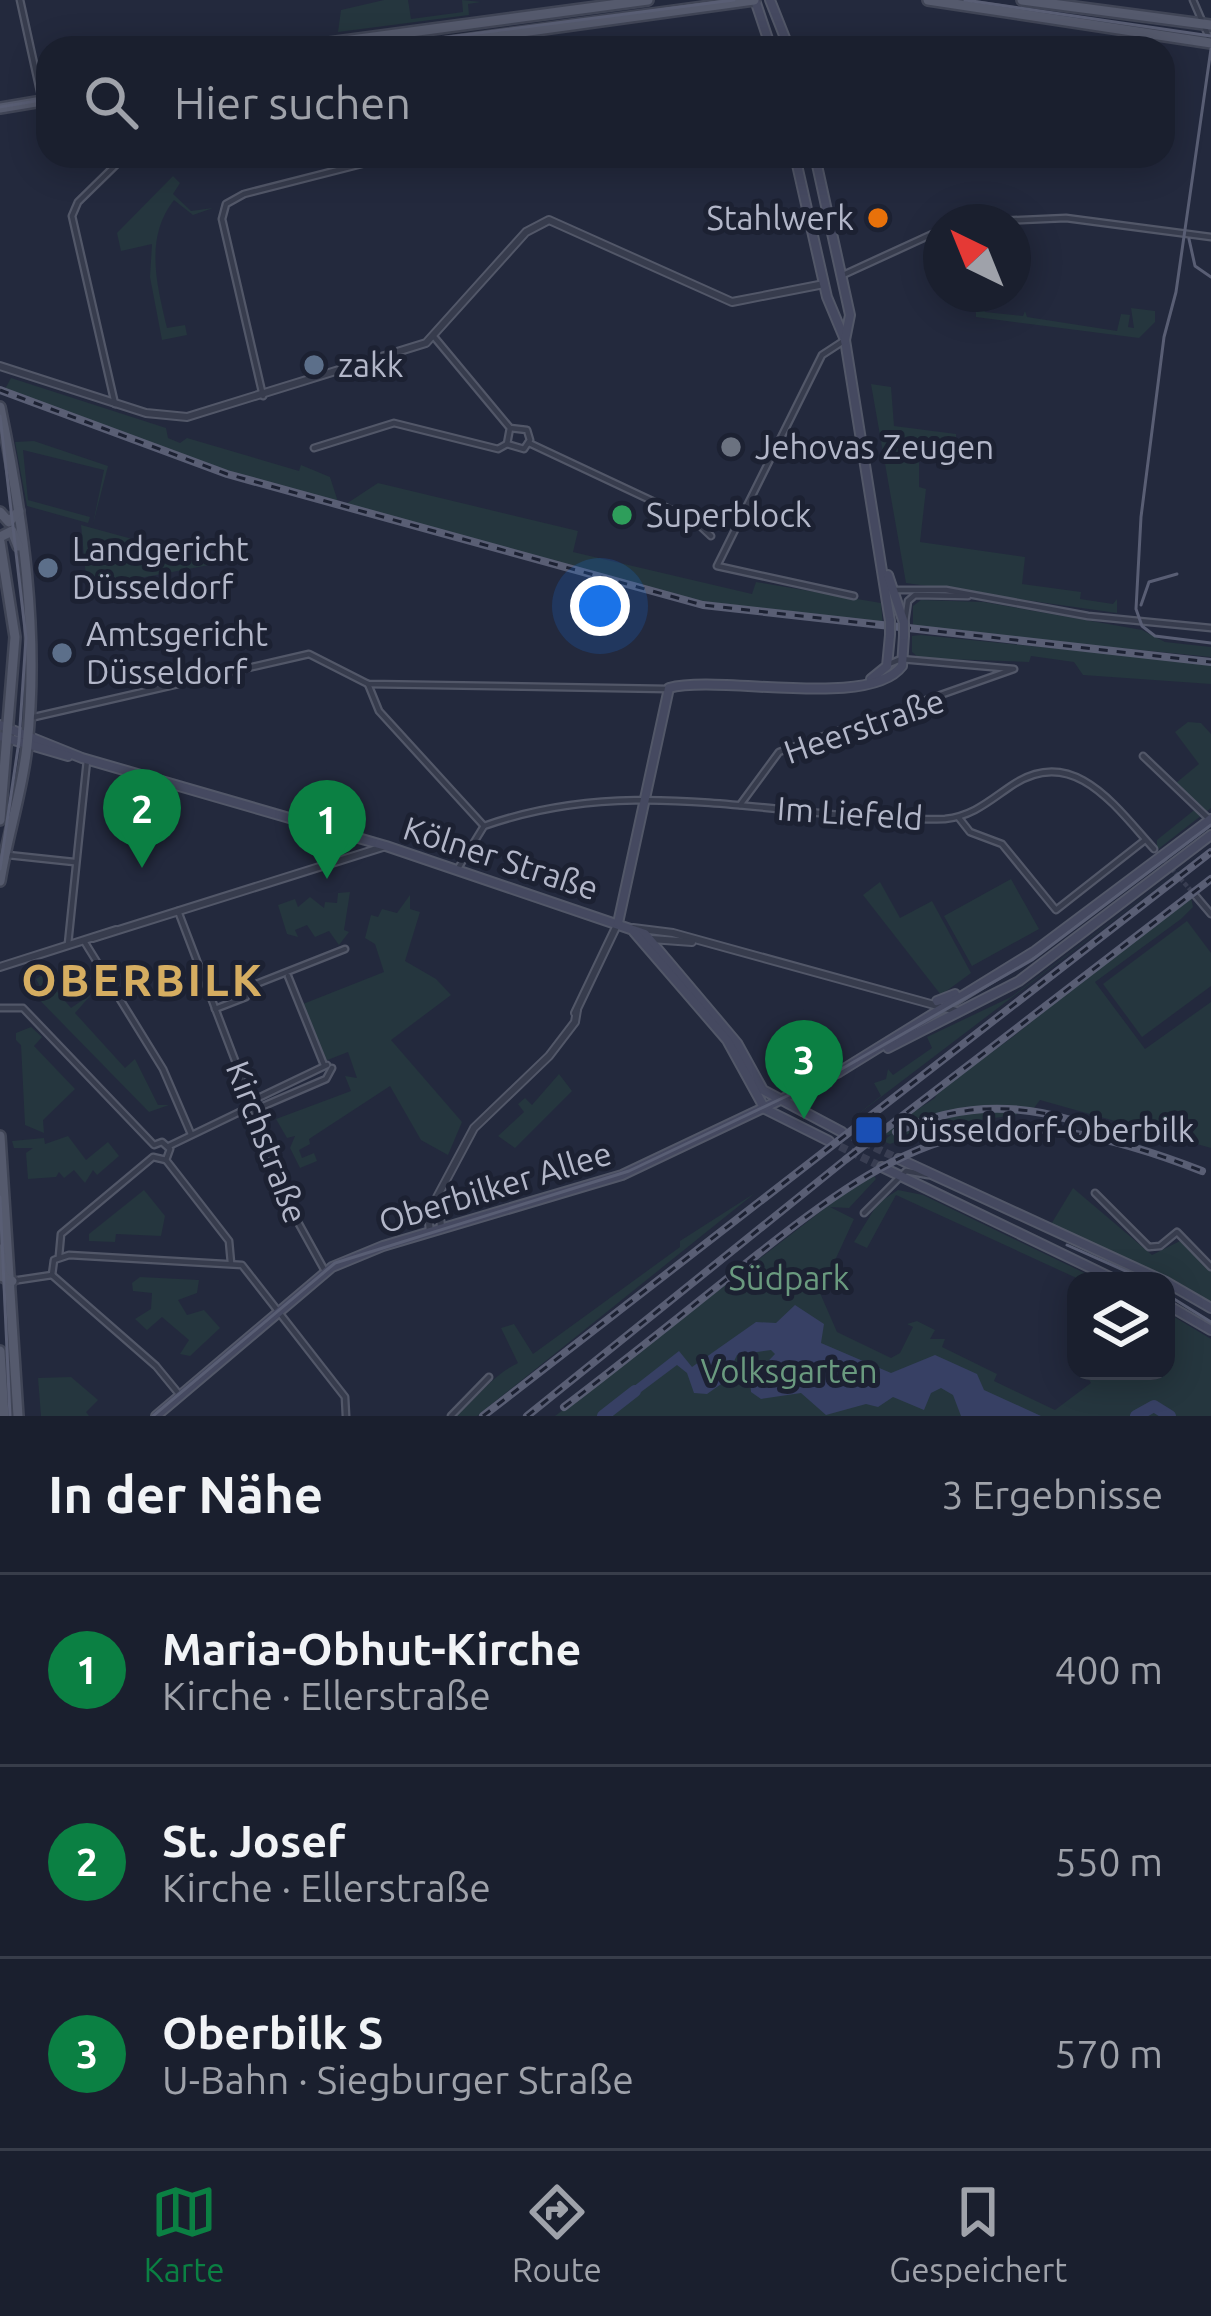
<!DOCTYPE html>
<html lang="de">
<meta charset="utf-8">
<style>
body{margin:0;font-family:Ubuntu,sans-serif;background:#232736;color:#f1f3f6}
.controls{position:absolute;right:36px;bottom:36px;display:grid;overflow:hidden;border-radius:24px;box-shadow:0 6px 30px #0003}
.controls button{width:108px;height:108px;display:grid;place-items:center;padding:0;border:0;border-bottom:3px solid #383d4a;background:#1a1f2e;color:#f1f3f6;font:60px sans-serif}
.compass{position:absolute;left:923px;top:204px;width:108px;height:108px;border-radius:50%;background:#1a1f2e;box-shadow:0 6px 30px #0003;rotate:317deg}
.you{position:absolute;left:600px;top:606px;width:42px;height:42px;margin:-30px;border:9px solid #fff;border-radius:50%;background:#1a73e8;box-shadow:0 0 0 18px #1a73e833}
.badge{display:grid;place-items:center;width:78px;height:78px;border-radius:50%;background:#0b8043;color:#fff;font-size:39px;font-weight:700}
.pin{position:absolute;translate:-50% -99px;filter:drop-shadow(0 3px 6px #0008)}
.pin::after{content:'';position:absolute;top:63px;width:42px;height:36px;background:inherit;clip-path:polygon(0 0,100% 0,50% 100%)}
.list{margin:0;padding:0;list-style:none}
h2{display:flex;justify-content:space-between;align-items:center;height:156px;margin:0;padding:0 48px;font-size:51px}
h2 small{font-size:39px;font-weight:400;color:#9fa2aa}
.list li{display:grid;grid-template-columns:78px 1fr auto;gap:36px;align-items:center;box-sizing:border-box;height:192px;padding:0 48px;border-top:3px solid #383d4a}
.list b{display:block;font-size:45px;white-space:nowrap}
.list p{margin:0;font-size:39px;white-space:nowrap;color:#9fa2aa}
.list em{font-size:39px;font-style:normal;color:#9fa2aa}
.icon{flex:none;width:66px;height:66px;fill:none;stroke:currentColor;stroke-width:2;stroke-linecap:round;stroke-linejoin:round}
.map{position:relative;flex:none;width:1211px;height:1416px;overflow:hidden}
.search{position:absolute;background:#1a1f2e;box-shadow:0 6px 30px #0003;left:36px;right:36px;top:36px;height:132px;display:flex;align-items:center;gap:30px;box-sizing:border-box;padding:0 42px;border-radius:36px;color:#9fa2aa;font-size:45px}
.sheet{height:732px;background:#1a1f2e}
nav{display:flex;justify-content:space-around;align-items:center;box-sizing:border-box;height:168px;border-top:3px solid #383d4a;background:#1a1f2e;font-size:33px;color:#9fa2aa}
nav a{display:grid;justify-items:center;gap:6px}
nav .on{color:#0b8043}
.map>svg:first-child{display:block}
.green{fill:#25363e}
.water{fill:#374064}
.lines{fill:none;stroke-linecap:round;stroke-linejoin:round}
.river{stroke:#374064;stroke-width:12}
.minor-tunnel{stroke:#393e52;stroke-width:4.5;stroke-dasharray:4.5 2;stroke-linecap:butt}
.secondary-tunnel{stroke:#393e52;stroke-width:8;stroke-dasharray:8 4;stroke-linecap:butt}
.minor-casing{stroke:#525768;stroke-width:9}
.tertiary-casing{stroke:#525768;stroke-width:10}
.secondary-casing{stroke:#525768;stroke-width:12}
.primary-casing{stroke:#404556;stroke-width:14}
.minor{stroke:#373c4d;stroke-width:4.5}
.tertiary{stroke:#373c4d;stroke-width:6}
.secondary{stroke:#454960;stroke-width:8}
.primary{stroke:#555a6d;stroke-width:9}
.tram{stroke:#595e74;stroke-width:3}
.rail-casing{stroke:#595e74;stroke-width:8}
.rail{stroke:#1c2132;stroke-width:3;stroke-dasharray:9;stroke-linecap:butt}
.secondary-bridge-casing{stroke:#525768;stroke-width:12;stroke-linecap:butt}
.secondary-bridge{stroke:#454960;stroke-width:8}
.food-dot{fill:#e8710a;stroke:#1c2132;stroke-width:4.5}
.service-dot{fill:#5c6f8a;stroke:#1c2132;stroke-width:4.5}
.worship-dot{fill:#6b7280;stroke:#1c2132;stroke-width:4.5}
.leisure-dot{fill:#2e9e5b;stroke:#1c2132;stroke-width:4.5}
.transit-dot{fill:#1a4fb4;stroke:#1c2132;stroke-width:4.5}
.labels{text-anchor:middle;stroke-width:10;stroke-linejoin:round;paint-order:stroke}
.poi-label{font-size:33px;fill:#b3b7c9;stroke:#1c2132;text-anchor:start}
.street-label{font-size:33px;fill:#b3b7c9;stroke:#1c2132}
.park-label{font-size:33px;fill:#6a9a7f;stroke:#1c2132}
.district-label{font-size:45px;font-weight:bold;letter-spacing:3px;fill:#d5ad61;stroke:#1c2132}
</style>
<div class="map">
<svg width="1211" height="1416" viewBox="0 0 1211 1416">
<rect width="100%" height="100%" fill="#23293d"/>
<g class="green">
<polygon points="384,0 408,0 411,19 463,12 462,0 481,2 468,4 469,15 338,32 341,10"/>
<path d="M173,176L180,183L173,194L191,211L213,208L193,215L174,200C144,238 157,285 167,328L185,325L187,335L162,340L150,277L152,244L121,251L117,233Z"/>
<polygon points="975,294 985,312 1023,316 1025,311 1027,317 1117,331 1121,314 1130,315 1128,327 1134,328 1131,308 1155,311 1155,322 1139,338 976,317"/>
<polygon points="11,378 166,428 168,438 180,443 187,438 299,471 301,465 330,477 338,502 227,473 5,389"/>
<polygon points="871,384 891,387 894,426 956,434 956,441 919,437 919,487 926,489 920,542 1025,557 1022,584 1081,592 1080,599 1113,604 1117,599 1117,613 906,583"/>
<polygon points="34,441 108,466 93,524 104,470 23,450 28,500 90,517 88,523 27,506 15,442"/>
<polygon points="378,483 578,531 573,552 752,594 756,582 881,603 883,626 689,599 346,504"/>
<polygon points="81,525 220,563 87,588"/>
<polygon points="921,600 984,602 1142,630 1165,642 1211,647 1211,657 913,628 913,606"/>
<polygon points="921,635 1211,664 1211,684 1083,675 1074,662 1031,656 1029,662 919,658 912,652 912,636"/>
<polygon points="1188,722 1201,723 1211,734 1211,808 1157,850 1157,840 1198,807 1176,783 1199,764 1175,732"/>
<polygon points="1211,846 844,1125 881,1096 874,1083 886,1079 888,1069 893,1075 932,1048 927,1037 1011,997"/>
<polygon points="1011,879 1039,929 972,966 944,916"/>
<polygon points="880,882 900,918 932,901 971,973 941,995 863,895"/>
<polygon points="350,892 344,930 349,932 339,945 329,931 315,937 307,925 295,930 298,937 287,934 278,905 295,899 298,907 310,897 324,908 325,902 337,903 338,893"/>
<polygon points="410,895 410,909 420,912 405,961 436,979 451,995 391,1040 462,1122 448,1155 421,1140 390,1086 309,1139 310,1144 299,1150 302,1158 314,1153 317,1161 300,1168 290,1148 295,1136 287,1138 276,1119 351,1091 345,1076 357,1078 348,1052 325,1061 303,1004 384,972 375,944 365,938 371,915 378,917 382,909 397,913"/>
<path d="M1191,897L1193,907L1181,919L1095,982L1145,1049L1211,1002V1148L1040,1100L1034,1108C991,1104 945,1106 907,1127L975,1109H1015L1017,1115L941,1125L890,1144L883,1141L892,1134L874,1138L935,1098L938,1090C956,1076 1036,1024 1041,1011Z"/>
<polygon points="1187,921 1211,953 1211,986 1142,1037 1103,984"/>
<polygon points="43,975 71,1008 87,997 83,986 90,996 75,1013 125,1068 135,1059 158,1105 169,1105 149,1112 23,983 31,979 43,992 36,979"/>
<polygon points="31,1027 42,1037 34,1046 75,1089 43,1120 44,1133 25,1125 21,1045 16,1040 16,1033"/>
<polygon points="559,1074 572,1091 515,1148 498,1136 524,1112 518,1104 525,1098 532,1105"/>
<polygon points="68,1136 86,1160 108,1142 119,1156 97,1175 93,1170 85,1183 74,1170 64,1178 59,1172 56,1177 28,1179 26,1153 33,1148 14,1148 12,1141 44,1138 45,1144"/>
<polygon points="872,1172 876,1179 849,1208 830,1207 854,1219 820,1293 837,1332 891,1358 900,1353 913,1327 907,1324 917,1321 935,1330 930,1339 945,1339 942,1347 997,1374 994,1381 1055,1410 1091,1383 1088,1378 1095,1371 1166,1371 1166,1312 1211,1339 1211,1416 555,1416"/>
<polygon points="1073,1188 1152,1255 1182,1240 1211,1270 1211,1302 1050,1226"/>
<polygon points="144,1190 165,1216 161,1236 116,1234 115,1242 89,1241 89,1234"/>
<polygon points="898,1190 923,1195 1101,1281 1083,1281 896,1195 867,1248 854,1242 878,1203"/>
<path d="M755,1193L477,1416H456C478,1397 493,1375 518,1363L501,1328L514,1324L533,1354L680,1247V1241Z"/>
<polygon points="140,1277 199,1280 197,1293 178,1300 187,1315 204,1310 220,1328 190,1356 180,1354 189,1340 162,1317 147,1330 135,1319 151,1309 152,1293 133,1291 132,1283"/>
<polygon points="71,1377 98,1400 86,1412 89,1416 41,1416 38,1378"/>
</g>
<polygon class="water" points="795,1305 824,1324 821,1343 891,1373 935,1355 977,1374 984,1390 1041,1416 961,1416 953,1395 941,1388 931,1393 924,1410 893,1397 878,1407 866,1404 826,1415 801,1393 761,1399 751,1392 750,1380 775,1354 771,1350 737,1355 724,1382 707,1394 694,1393 687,1373 677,1365 629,1401 624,1394 679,1351 692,1367 756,1322 776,1323"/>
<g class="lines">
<g class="river">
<polyline points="603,1416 635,1391"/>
<polyline points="1136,1416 1154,1406 1170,1416"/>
</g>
<polyline class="minor-tunnel" points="1154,849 1194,894"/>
<g class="secondary-tunnel">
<polyline points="842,1132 899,1159"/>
<polyline points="829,1141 882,1167"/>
</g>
<g class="minor-casing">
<g id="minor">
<polyline points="20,0 42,100"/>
<polyline points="1193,0 1211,42"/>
<polyline points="975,222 1066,218 1211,237"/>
<polyline points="843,275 941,230"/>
<polyline points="435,338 510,428 527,430 530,440 524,449 507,444 510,428"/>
<polyline points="845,340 822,355 717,566 854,596"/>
<polyline points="263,396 222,219 226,204 244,194 393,156"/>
<polyline points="115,404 72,216 78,202 125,156"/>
<polyline points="529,443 695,521 711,536"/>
<polyline points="314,448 394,423 498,449 507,444"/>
<polyline points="896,590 946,590 1088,616 1211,628"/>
<polyline points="905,622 908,601 915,595 968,596"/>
<polyline points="368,684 379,711 484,826"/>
<polyline points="30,718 309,654 368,684 668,689"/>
<polyline points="1143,756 1208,818"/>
<polyline points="740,805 779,752 1014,669 901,659 889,664"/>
<polyline points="959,818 970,832 1002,844 1056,910 1145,840"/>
<polyline points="8,855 74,862"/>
<path d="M457,870L484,826C642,770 785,823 945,819C973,816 989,801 1011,786C1073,743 1116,807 1154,849"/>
<polyline points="1194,894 1211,914"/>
<polyline points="178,911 294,1215 325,1271"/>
<polyline points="84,941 163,1069 191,1134"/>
<polyline points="68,944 87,760"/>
<polyline points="288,976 324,1065"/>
<polyline points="0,1008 23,1008 154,1145 162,1142 170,1149 166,1160 153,1157 61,1234 59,1256"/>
<polyline points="215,1009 246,997 251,986 345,949"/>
<polyline points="252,1101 327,1065"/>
<polyline points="254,1110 326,1079 332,1068"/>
<polyline points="169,1146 250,1107"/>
<polyline points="166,1160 229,1241 231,1263"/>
<polyline points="1095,1193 1149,1247 1160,1246 1177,1232 1211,1267"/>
<polyline points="864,1213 906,1171 928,1175"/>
<polyline points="52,1275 54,1260 69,1255 242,1265 345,1397 346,1416"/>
<polyline points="52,1275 156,1366 179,1394"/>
<polyline points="12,1281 52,1275"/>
<polyline points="451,1416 489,1377"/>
</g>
</g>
<g class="tertiary-casing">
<g id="tertiary">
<polyline points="0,366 146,413 187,417 426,343 526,232 549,220 732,302 824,284"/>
<polyline points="633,928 673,933 956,1011"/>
<polyline points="93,938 386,846"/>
<polyline points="651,939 692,942"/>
<polyline points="0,967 116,930"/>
<polyline points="575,1013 618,923"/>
<polyline points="439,1197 441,1229"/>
<polyline points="430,1232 428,1214 474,1128 549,1056 575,1022 577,1010"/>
</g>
</g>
<g class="secondary-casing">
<g id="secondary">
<polyline points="755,0 771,48"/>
<polyline points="770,0 789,48"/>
<polyline points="795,156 827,297 845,340 890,621"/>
<polyline points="815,156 850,315 845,340"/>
<polyline points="888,575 904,623"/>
<polyline points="871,679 887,666 890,635"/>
<polyline points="0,725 82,758 386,846 645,934 737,1043 763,1090 842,1132"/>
<polyline points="0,736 68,756"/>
<path d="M618,923L669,688C719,674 869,710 902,666L904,636"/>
<polyline points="634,932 727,1040 765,1109 829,1141"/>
<polyline points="937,1001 955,994"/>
<polyline points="888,1048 1019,981 1211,835"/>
<polyline points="899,1159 1164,1281"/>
<polyline points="882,1167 1118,1281"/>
<polyline points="1166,1282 1211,1308"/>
<polyline points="1166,1304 1211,1330"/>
<polyline points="156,1416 332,1267 383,1246 622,1175 839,1072 1035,951 1211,819"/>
</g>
</g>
<g class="primary-casing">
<g id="primary">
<polyline points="928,0 1211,43"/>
<polyline points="1022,0 1211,25"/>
<polyline points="292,48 648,0"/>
<polyline points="406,48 754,0"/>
<polyline points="0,108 48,100"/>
<path d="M0,407C23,518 39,632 27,746C23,788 7,837 0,881"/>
<polyline points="0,512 9,522 19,511"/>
<polyline points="0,537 12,531 18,546"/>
<polyline points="0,542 15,637 0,820"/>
<polyline points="0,1136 18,1416"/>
<polyline points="0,1249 3,1277 12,1281"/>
<polyline points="0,1351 4,1416"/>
</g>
</g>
<use href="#minor" class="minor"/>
<use href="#tertiary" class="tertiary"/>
<use href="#secondary" class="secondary"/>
<use href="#primary" class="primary"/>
<g class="tram">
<polyline points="965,0 1211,36"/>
<polyline points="303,48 375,38"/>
<polyline points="362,48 734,0"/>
<polyline points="1211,49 1176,292 1164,337 1141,517 1136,609 1142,626 1155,636 1211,643"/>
<polyline points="0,107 48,99"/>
<polyline points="1189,239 1195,266 1211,277"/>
<polyline points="0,416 26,638 19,741 0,869"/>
<polyline points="1141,605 1149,582 1177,574"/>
<polyline points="0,1197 10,1416"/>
<polyline points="1067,1245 1148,1281"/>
<polyline points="1166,1294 1211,1322"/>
<polyline points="153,1416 335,1263 629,1171 831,1075 1032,960 1211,825"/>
</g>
<g class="rail-casing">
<g id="rail">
<polyline points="0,390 227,474 703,605 1211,662"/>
<path d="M896,1132C953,1105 1011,1102 1071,1120"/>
<path d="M564,1407C630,1357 694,1305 758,1254C920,1125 1001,1093 1202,1171"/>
<polyline points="483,1416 1211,852"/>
<polyline points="527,1416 845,1160 1211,879"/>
</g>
</g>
<use href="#rail" class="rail"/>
<g class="secondary-bridge-casing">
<g id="secondary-bridge">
<polyline points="890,621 890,635"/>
<polyline points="904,636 904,623"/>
</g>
</g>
<use href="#secondary-bridge" class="secondary-bridge"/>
</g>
<circle class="food-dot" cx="878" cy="218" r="12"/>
<g class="service-dot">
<circle cx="314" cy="365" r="12"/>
<circle cx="48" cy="568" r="12"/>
<circle cx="62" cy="653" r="12"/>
</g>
<circle class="worship-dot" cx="731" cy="447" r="12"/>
<circle class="leisure-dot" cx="622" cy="515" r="12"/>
<rect class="transit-dot" x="854" y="1115" width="30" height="30" rx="6"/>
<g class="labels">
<g class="poi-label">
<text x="854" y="230" text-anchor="end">Stahlwerk</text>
<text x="338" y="377">zakk</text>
<text x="755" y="459">Jehovas Zeugen</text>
<text x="646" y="527">Superblock</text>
<text x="72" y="561">Landgericht<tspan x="72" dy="38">Düsseldorf</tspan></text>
<text x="86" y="646">Amtsgericht<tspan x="86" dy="38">Düsseldorf</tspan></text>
<text x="896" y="1142">Düsseldorf-Oberbilk</text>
</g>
<g class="street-label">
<text transform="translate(864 726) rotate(-19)" y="12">Heerstraße</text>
<text transform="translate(850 813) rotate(4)" y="12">Im Liefeld</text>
<text transform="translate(501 858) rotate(18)" y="12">Kölner Straße</text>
<text transform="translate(267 1142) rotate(69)" y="12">Kirchstraße</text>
<text transform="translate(495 1187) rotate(-17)" y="12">Oberbilker Allee</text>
</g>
<g class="park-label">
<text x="789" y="1290">Südpark</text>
<text x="789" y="1383">Volksgarten</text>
</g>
<g class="district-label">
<text x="143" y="996">OBERBILK</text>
</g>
</g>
</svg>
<div class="controls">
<button><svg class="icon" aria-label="layers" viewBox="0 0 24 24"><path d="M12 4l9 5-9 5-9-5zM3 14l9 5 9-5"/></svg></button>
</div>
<svg class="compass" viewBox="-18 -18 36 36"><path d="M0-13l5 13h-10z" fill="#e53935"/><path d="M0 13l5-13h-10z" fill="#9fa2aa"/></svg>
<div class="you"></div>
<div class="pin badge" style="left:327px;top:879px">1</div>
<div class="pin badge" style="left:142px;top:868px">2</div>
<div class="pin badge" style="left:804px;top:1119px">3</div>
<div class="search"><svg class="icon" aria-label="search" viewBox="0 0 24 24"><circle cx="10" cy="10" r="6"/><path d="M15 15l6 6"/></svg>Hier suchen</div>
</div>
<section class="sheet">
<h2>In der Nähe<small>3 Ergebnisse</small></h2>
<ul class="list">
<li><span class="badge">1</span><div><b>Maria-Obhut-Kirche</b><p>Kirche · Ellerstraße</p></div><em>400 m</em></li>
<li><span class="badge">2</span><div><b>St. Josef</b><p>Kirche · Ellerstraße</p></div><em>550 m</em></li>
<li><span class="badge">3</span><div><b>Oberbilk S</b><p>U-Bahn · Siegburger Straße</p></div><em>570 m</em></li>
</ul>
</section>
<nav>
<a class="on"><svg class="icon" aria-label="map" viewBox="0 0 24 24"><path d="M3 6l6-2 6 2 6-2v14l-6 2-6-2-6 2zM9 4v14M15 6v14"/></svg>Karte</a>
<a><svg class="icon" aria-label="directions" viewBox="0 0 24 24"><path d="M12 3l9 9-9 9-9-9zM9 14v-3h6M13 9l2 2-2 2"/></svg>Route</a>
<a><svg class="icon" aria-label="saved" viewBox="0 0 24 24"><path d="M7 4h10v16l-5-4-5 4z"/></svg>Gespeichert</a>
</nav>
